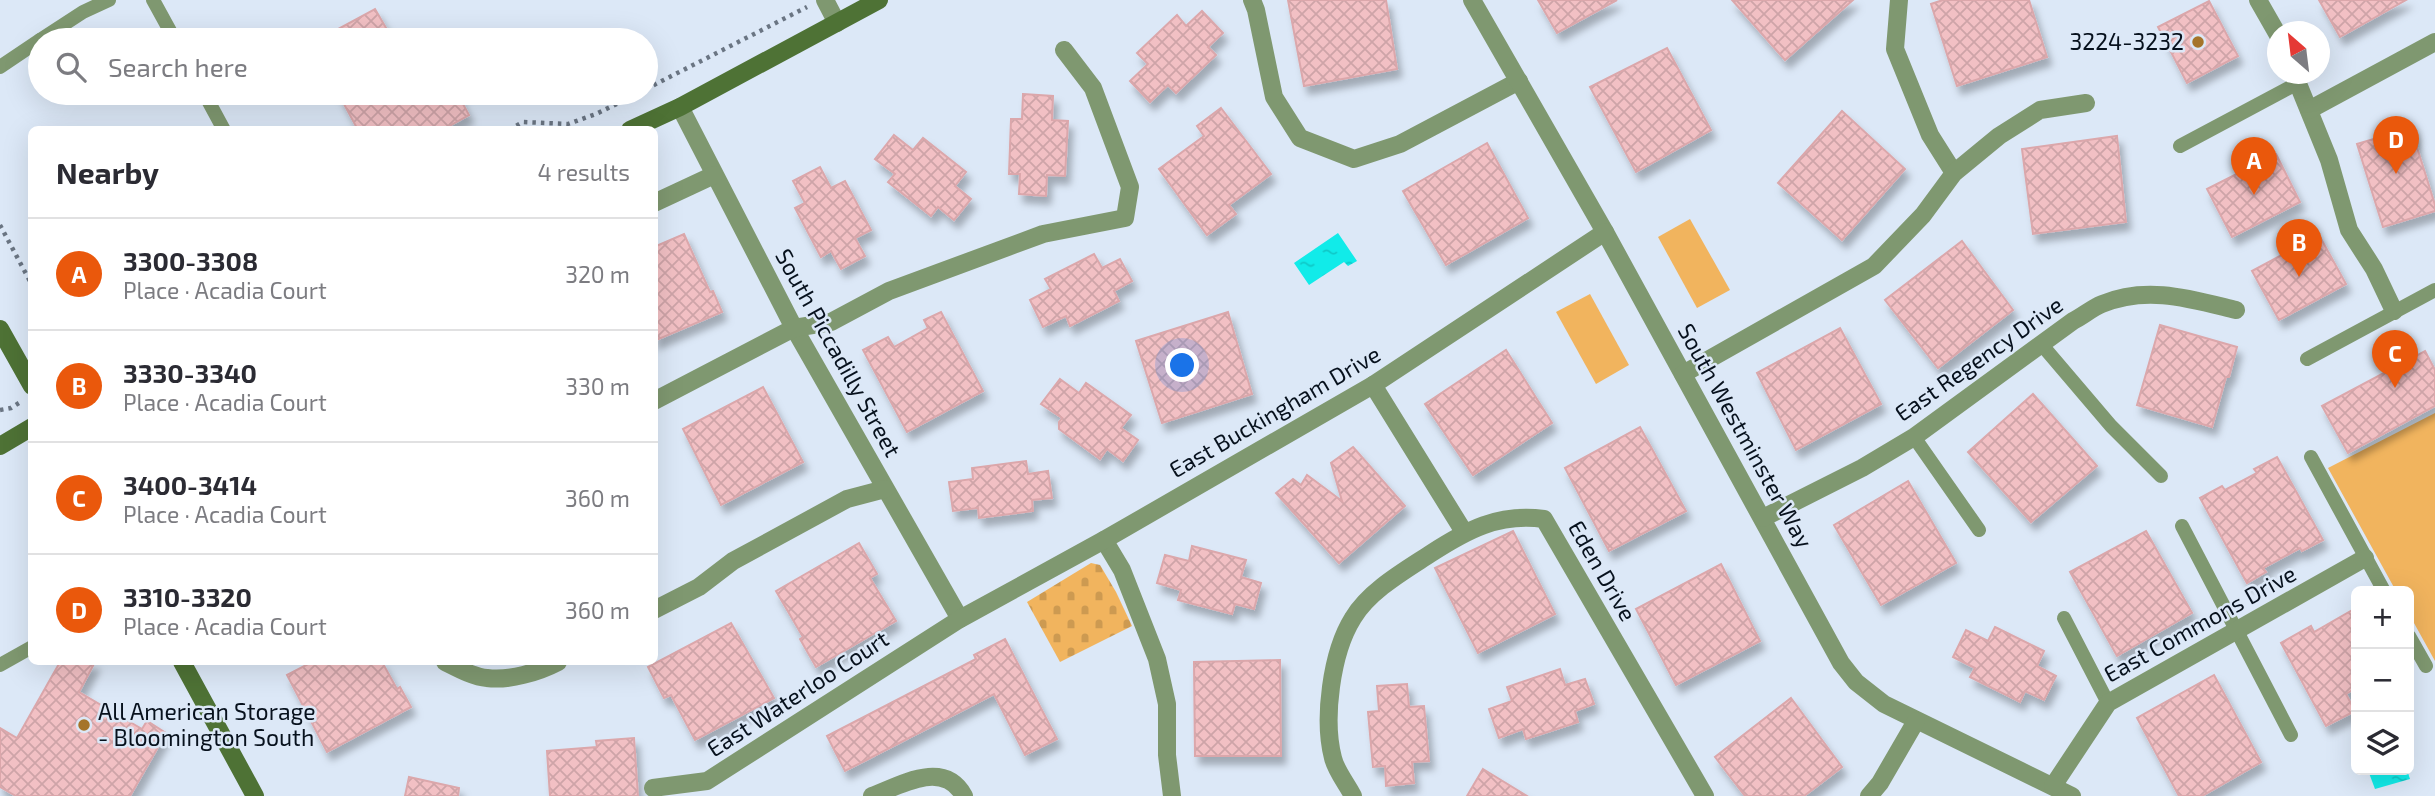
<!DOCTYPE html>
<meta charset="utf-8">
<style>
body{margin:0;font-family:"Exo 2",sans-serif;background:#f2f2f3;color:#2b2b33}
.controls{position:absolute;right:21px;bottom:21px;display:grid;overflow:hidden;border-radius:10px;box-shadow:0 7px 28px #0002}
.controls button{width:63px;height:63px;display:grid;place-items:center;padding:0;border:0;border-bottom:2px solid #e1e1e2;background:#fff;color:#2b2b33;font:35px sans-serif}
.compass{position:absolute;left:2267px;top:21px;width:63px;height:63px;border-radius:50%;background:#fff;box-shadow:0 7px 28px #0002;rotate:332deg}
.you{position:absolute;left:1183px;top:366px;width:24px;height:24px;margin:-18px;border:5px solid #fff;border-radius:50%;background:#1a73e8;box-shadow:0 0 0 10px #1a73e833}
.badge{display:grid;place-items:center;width:46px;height:46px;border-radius:50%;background:#ea580c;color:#fff;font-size:23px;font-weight:700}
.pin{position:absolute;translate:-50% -58px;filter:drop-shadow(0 2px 4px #0008)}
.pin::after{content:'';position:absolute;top:37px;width:24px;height:21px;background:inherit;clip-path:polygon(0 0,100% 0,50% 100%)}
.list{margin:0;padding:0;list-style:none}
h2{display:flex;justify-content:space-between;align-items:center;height:91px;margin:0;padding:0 28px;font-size:30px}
h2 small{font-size:23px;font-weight:400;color:#7c7c81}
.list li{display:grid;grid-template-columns:46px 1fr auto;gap:21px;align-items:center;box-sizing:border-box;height:112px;padding:0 28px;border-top:2px solid #e1e1e2}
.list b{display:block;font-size:26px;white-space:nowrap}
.list p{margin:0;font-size:23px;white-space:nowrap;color:#7c7c81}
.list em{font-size:23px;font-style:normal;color:#7c7c81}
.icon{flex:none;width:38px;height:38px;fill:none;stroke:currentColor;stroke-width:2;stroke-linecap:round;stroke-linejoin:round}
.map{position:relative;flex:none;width:2435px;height:796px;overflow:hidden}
.search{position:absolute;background:#fff;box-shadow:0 7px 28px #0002;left:28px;top:28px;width:630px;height:77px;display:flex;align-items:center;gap:18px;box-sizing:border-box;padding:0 24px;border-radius:38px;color:#7c7c81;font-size:26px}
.panel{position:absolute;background:#fff;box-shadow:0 7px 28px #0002;left:28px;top:126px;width:630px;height:539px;border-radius:10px}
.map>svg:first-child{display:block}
.green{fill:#f1b45e}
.cemetery{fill:url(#cemetery-stones)}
.water{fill:url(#water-ripples)}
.building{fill:url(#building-cross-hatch);stroke:#dba7ab;stroke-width:2;filter:url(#shadow)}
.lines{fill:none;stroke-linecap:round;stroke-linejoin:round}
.path{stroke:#6a7583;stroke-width:4.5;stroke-dasharray:3.5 5;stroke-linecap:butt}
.lane{stroke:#7f9870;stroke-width:14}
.street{stroke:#7f9870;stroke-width:18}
.secondary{stroke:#4e7235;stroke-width:18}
.poi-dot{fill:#a5742a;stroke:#dce8f7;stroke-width:2.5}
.labels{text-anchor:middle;stroke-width:5;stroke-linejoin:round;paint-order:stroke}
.poi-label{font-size:23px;fill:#07111d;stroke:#dce8f7;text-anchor:end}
.street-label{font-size:23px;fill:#07111d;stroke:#dce8f7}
</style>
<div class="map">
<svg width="2435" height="796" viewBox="0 0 2435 796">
<defs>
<pattern id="cemetery-stones" width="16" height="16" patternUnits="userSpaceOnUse" patternTransform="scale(1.75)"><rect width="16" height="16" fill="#f1b45e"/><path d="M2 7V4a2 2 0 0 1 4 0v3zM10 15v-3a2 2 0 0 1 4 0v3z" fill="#cd9a51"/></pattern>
<pattern id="water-ripples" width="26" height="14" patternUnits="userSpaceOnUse" patternTransform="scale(1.75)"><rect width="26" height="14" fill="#11ebe9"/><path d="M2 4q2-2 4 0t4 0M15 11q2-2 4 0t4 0" fill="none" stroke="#0fc8c7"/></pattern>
<pattern id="building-cross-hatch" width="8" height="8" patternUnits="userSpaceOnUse" patternTransform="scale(1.75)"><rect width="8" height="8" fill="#f2c0c4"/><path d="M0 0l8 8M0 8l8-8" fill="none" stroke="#cea4a8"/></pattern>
<filter id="shadow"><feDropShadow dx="4.5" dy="8" stdDeviation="3.5" flood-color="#0004"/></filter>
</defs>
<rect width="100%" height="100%" fill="#dce8f7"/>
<g class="green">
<polygon points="1690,219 1730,290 1697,308 1658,237"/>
<polygon points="1590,294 1629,365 1596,384 1556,312"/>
<polygon points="2435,413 2435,661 2409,614 2409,591 2396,591 2328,468"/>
</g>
<polygon class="cemetery" points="1091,563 1100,565 1116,592 1132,626 1060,662 1027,602"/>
<g class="water">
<polygon points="1338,233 1357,261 1348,266 1344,262 1309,285 1294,263"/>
<polygon points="2379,770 2407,770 2410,779 2375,789 2369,773"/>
</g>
<g class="building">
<polygon points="1288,0 1386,0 1397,69 1304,86"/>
<polygon points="1538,0 1617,0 1557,33"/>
<polygon points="1732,0 1853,0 1785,60"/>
<polygon points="1943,0 2029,0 2047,57 1957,86 1931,4"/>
<polygon points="2319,0 2406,0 2340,37"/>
<polygon points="2209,1 2238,56 2187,83 2158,27"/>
<polygon points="375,9 393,40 318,40"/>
<polygon points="1202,11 1223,33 1208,47 1216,55 1176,93 1168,85 1150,102 1130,81 1148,64 1137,53 1177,15 1186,26"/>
<polygon points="1667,48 1711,130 1636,172 1590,87"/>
<polygon points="338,93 457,93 469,115 442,130 358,130"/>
<polygon points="1023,94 1053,96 1052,120 1068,121 1065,176 1047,175 1046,196 1019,194 1020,174 1009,174 1011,119 1022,119"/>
<polygon points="1221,108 1271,174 1229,205 1236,214 1207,235 1159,169 1204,136 1197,126"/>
<polygon points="1842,111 1905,169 1842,240 1778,183"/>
<polygon points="2411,128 2435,205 2435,211 2383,227 2357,144"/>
<polygon points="894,135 913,150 923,138 966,172 955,186 971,199 954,220 938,207 931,216 888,182 895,174 875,159"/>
<polygon points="2117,136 2126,222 2033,234 2022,149"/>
<polygon points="1487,143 1528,218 1446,265 1403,191"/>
<polygon points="2276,154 2300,202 2232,237 2207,189"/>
<polygon points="820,167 831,188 845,181 871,230 855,238 865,256 841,269 831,251 821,257 795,208 805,203 793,181"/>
<polygon points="684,234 710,292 713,291 722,312 654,341 654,247"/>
<polygon points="2319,235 2346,284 2279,320 2252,271"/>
<polygon points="1962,241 2013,310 1938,368 1885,300"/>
<polygon points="1094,254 1102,268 1120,259 1132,281 1114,291 1119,301 1070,326 1066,316 1043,327 1030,300 1051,289 1045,279"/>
<polygon points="941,312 983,391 907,432 863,350 888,337 894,347 928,328 924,320"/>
<polygon points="1228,312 1252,394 1162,423 1136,341"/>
<polygon points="2160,325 2237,347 2229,377 2226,377 2212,427 2137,405"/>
<polygon points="1840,328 1881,404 1796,450 1757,373"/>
<polygon points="1506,350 1552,423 1473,475 1425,404"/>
<polygon points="2425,351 2435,370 2435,406 2348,453 2322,406"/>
<polygon points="1060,379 1079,393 1086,383 1131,415 1121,428 1138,440 1123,461 1107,449 1100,459 1059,429 1059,422 1062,418 1041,404"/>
<polygon points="763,387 803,462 721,505 683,429"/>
<polygon points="2033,394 2097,466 2031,522 1968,452"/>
<polygon points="1640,427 1686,511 1609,551 1565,468"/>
<polygon points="1353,447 1405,506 1339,563 1276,493 1293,479 1301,485 1307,475 1342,501 1331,463"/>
<polygon points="2277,457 2323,540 2302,551 2300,548 2263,568 2266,572 2247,583 2200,498 2222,486 2225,490 2257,473 2254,469"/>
<polygon points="1026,461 1028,474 1048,471 1052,498 1032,500 1033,511 979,518 978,508 953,511 949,482 973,479 972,468"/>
<polygon points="1908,481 1956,563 1881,605 1834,525"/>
<polygon points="1513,531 1555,614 1478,653 1435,568"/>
<polygon points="2146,531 2192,613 2117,656 2070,572"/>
<polygon points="859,543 877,574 870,578 896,621 816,667 800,639 803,637 776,591"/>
<polygon points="1192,546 1246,560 1241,577 1261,583 1254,609 1235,604 1232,614 1178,600 1181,590 1157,583 1165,555 1189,561"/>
<polygon points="1721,564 1760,641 1676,685 1636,609"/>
<polygon points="2356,608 2356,688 2346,694 2355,711 2326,726 2281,643 2311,626 2314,632"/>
<polygon points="731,623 774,698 695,740 671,695 664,698 648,667"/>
<polygon points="1995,627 2044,651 2037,666 2056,676 2044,700 2025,691 2020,702 1970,677 1975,668 1953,657 1966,630 1988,641"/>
<polygon points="1005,639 1057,739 1025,755 994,694 845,771 827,736 976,659 974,655"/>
<polygon points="1280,660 1281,756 1195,756 1194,662"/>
<polygon points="60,662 95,662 79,692 142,729 147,721 166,733 130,796 16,796 0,787 0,728 17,738"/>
<polygon points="312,662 382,662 397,689 400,687 411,707 327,752 287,675"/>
<polygon points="1560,669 1565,685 1585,679 1594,704 1575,711 1578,722 1526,739 1523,729 1499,738 1489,709 1512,701 1507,687"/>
<polygon points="2214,675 2261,762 2202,796 2179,796 2137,718"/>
<polygon points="1407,684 1409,707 1424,706 1429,761 1412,762 1414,783 1386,786 1385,766 1373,767 1368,712 1379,711 1377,686"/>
<polygon points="1791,698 1842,767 1804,796 1745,796 1715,757"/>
<polygon points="634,738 638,796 550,796 547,751 597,747 596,741"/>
<polygon points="1483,769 1527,796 1467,796"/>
<polygon points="409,777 459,788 458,796 405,796"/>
</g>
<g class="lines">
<g class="path">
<polyline points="646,89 807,7"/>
<polyline points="509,130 523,122 568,124 596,114 639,93"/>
<polyline points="0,225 32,285"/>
<polyline points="0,410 11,408 22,401"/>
</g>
<g class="lane">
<polyline points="153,0 175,40"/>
<polyline points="40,40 83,12 109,0"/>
<polyline points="0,67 40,40"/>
<polyline points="204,93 224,130"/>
<polyline points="2180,146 2298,83"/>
<polyline points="2042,345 2111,426 2161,476"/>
<polyline points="2307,359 2435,290"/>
<polyline points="1914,437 1979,530"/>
<polyline points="2311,457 2384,591"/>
<polyline points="2182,526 2291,735"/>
<polyline points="2064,618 2108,703"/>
<polyline points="2409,636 2426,666"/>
<polyline points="0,665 32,647"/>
</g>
<g class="street">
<polyline points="825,0 837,23"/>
<polyline points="1252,0 1256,10 1274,97 1300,138 1354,159 1400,144 1519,81"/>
<polyline points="1472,0 1605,232 1841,663 1856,682 1884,704 2072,796"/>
<polyline points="1899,0 1895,49 1930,135 1954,173"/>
<polyline points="2258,0 2278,35"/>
<polyline points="2294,74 2329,160 2349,230 2374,269 2394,311"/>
<polyline points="680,107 794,328 960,619"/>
<polyline points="2309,110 2435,42"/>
<polyline points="654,203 714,175"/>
<polyline points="1683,374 1874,266 1923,215 1954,173 1999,136 2040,110 2086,103"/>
<polyline points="1373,385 1464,532"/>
<polyline points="654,401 794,328 831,322 889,291 1043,234 1125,218 1130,187 1093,88 1064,50"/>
<path d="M1763,518L1862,468L1914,437L2073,321C2083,316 2092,308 2102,304C2147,285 2191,299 2236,310"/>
<polyline points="1104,540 1122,570 1157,659 1167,704 1167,755 1172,796"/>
<polyline points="654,610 699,587 733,561 847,499 885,489"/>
<path d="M445,662C457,668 473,677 487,678C509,681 539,672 558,662"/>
<polyline points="2053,786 2108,703 2365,558"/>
<polyline points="653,788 707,781 960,619 1104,540 1373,385 1605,232"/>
<path d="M872,796C901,785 944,759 964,796"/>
<path d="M1353,796C1347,784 1336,771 1333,758C1323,720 1331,653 1353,618C1369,591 1404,571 1430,554C1467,530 1498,513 1544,519L1705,796"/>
<polyline points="1869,796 1880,783 1916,721"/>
</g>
<g class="secondary">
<polyline points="630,130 680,107 879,0"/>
<polyline points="0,329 32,386"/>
<polyline points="0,446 32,427"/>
<polyline points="182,662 255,796"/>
</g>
</g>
<g class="poi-dot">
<circle cx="2198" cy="42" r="7"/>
<circle cx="84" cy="725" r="7"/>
</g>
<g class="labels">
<g class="poi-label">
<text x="2184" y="50">3224-3232</text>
<text x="98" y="720" text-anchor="start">All American Storage<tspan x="98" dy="26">- Bloomington South</tspan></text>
</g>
<g class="street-label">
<text transform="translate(838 353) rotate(61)" y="8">South Piccadilly Street</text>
<text transform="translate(1979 359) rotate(-35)" y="8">East Regency Drive</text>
<text transform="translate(1275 412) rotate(-30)" y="8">East Buckingham Drive</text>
<text transform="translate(1745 436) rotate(61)" y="8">South Westminster Way</text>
<text transform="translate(1602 571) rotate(60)" y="8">Eden Drive</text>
<text transform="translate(2200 624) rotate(-29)" y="8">East Commons Drive</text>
<text transform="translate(798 694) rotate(-33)" y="8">East Waterloo Court</text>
</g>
</g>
</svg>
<div class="controls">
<button>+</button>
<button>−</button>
<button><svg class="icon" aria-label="layers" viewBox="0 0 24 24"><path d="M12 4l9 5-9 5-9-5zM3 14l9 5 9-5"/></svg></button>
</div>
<svg class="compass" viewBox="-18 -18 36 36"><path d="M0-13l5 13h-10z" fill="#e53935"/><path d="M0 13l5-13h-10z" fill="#7c7c81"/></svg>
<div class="you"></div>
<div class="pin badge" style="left:2254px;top:195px">A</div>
<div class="pin badge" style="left:2299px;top:277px">B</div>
<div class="pin badge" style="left:2395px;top:388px">C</div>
<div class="pin badge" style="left:2396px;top:174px">D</div>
<div class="search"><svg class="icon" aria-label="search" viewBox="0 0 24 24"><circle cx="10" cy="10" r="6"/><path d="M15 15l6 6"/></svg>Search here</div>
<section class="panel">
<h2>Nearby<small>4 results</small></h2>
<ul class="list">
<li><span class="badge">A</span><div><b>3300-3308</b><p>Place · Acadia Court</p></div><em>320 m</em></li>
<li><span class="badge">B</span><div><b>3330-3340</b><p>Place · Acadia Court</p></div><em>330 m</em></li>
<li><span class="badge">C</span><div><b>3400-3414</b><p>Place · Acadia Court</p></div><em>360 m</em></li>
<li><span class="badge">D</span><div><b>3310-3320</b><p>Place · Acadia Court</p></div><em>360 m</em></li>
</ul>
</section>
</div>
